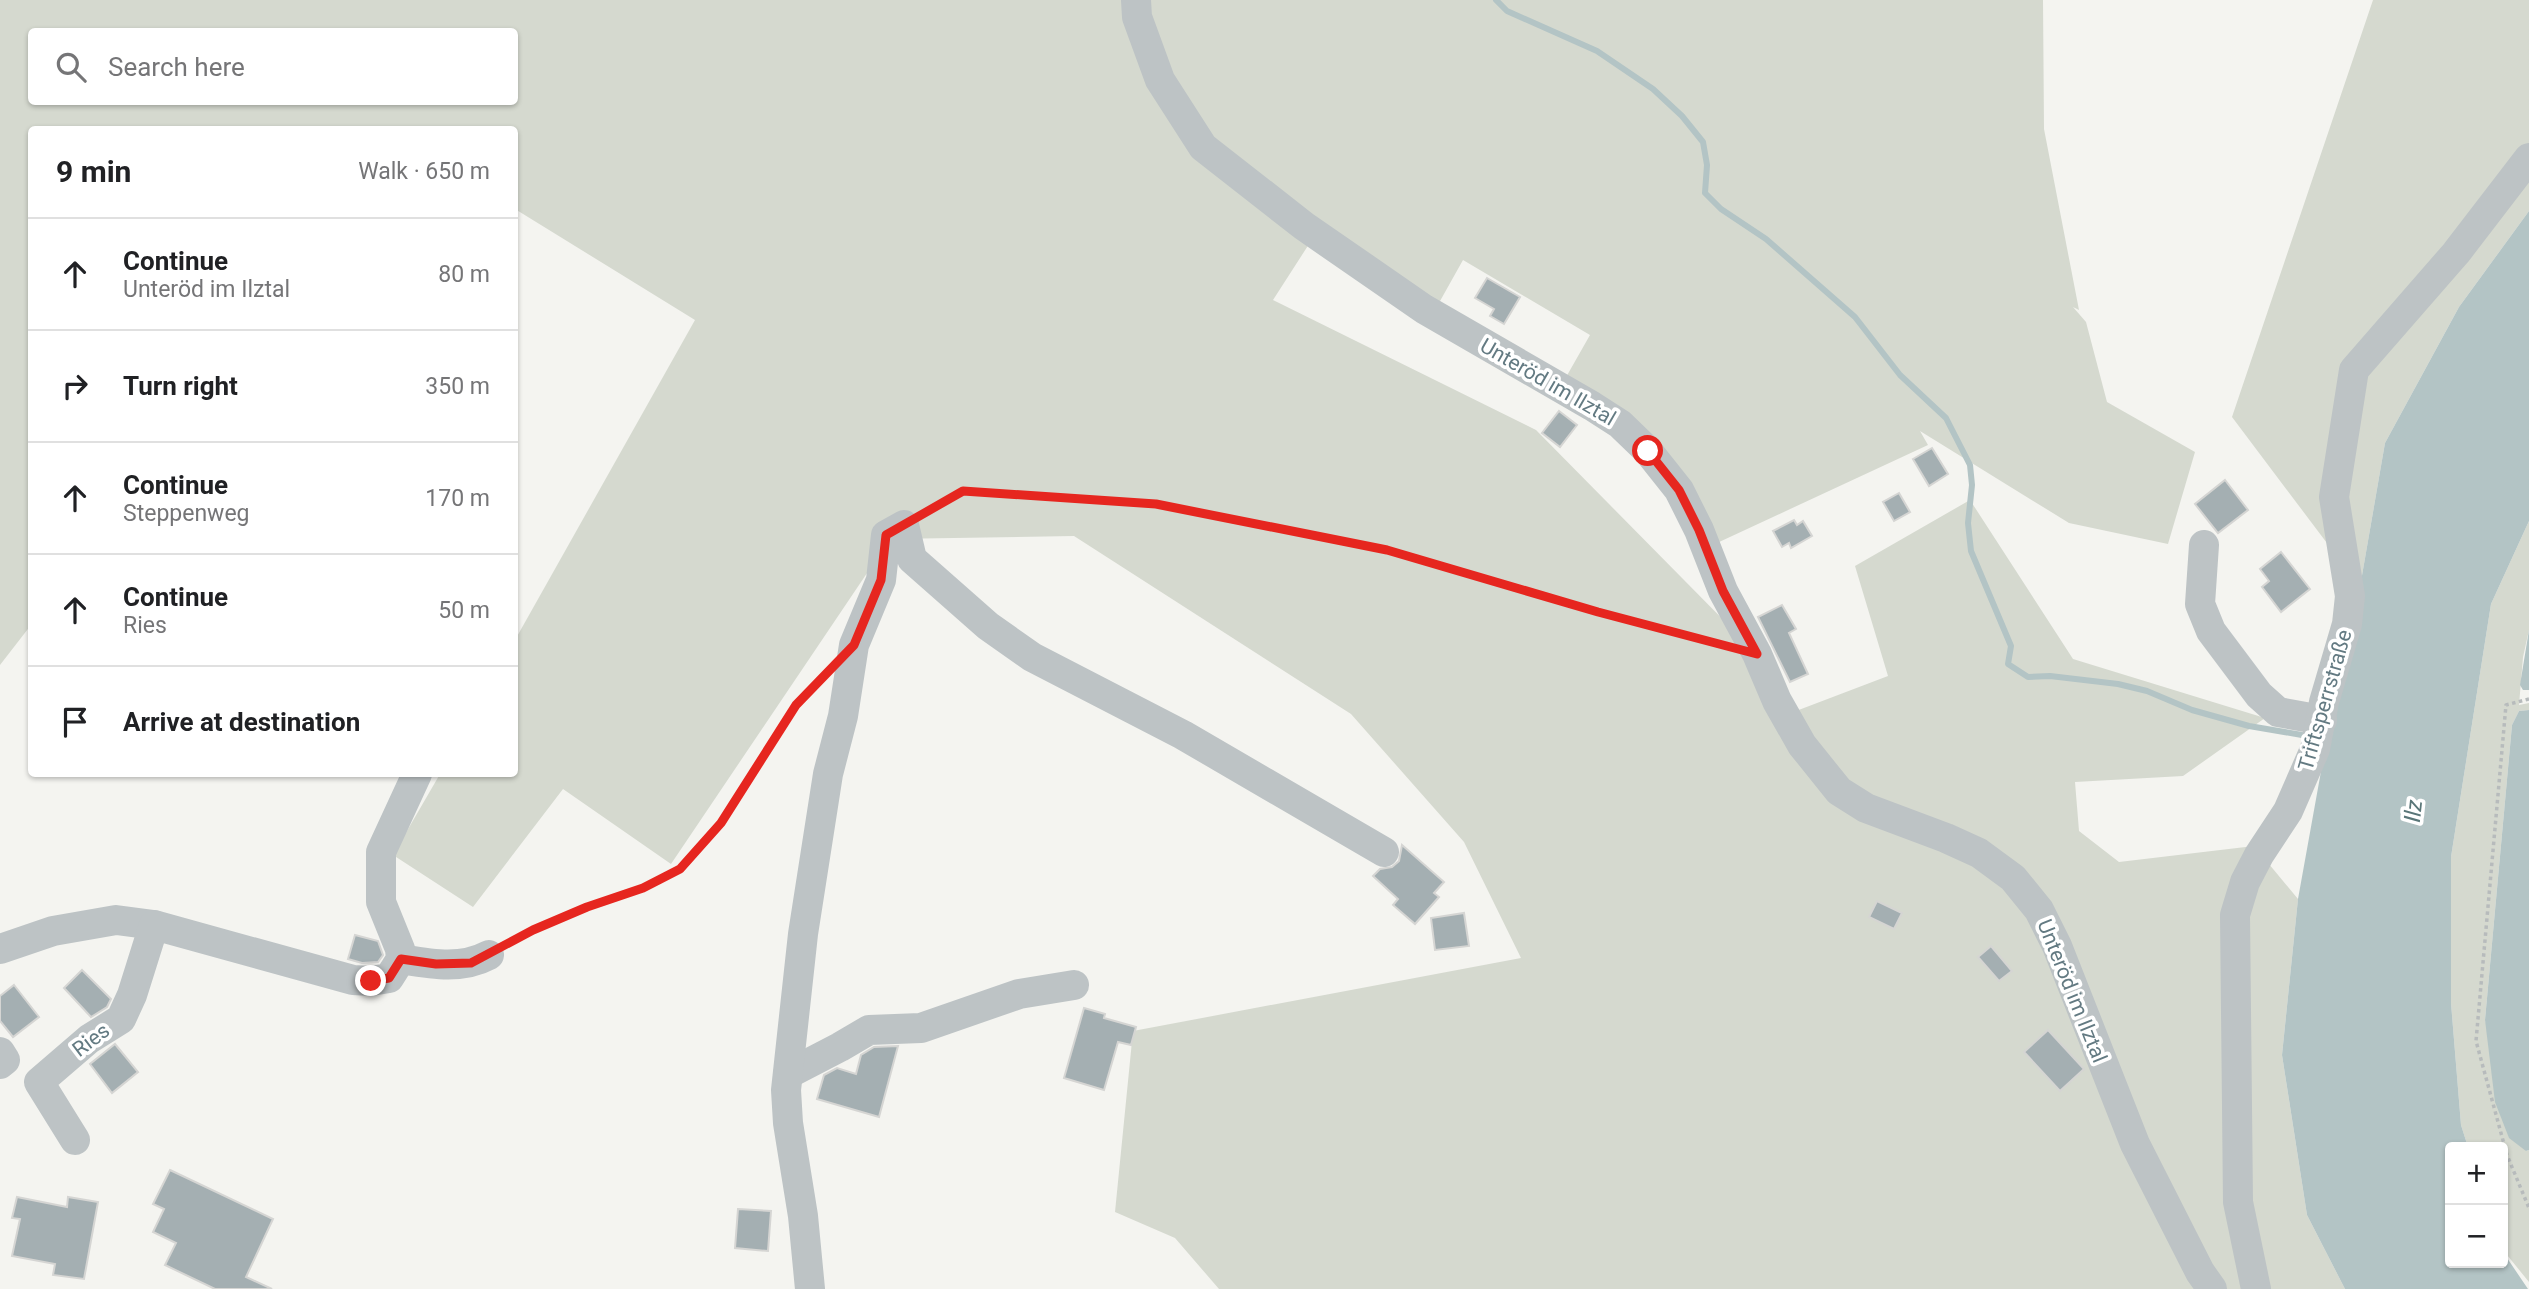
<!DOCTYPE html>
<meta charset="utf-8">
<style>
body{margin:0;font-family:Roboto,sans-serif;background:#f2f2f2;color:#202124}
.controls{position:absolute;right:21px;bottom:21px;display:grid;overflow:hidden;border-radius:7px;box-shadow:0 2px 5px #0004}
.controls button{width:63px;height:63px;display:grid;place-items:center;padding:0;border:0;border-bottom:2px solid #e0e0e0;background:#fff;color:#202124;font:35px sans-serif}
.stop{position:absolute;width:21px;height:21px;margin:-16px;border:5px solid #e6261f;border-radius:50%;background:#fff}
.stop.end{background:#e6261f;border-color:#fff;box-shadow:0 2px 7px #0008}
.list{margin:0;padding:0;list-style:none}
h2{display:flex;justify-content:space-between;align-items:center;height:91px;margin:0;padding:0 28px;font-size:30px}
h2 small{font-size:23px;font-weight:400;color:#757577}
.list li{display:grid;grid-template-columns:46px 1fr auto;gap:21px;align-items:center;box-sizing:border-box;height:112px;padding:0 28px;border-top:2px solid #e0e0e0}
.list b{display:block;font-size:26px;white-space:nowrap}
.list p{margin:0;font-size:23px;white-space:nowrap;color:#757577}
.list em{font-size:23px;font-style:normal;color:#757577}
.icon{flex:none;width:38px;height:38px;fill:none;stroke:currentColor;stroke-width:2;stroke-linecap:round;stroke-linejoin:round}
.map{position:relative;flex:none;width:2529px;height:1289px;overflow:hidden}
.search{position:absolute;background:#fff;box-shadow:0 2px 5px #0004;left:28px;top:28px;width:490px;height:77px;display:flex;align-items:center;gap:18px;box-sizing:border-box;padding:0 24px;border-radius:7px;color:#757577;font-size:26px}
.panel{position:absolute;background:#fff;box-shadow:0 2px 5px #0004;left:28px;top:126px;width:490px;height:651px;border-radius:7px}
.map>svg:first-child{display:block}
.green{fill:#d5d9cf;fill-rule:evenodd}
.water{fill:#b3c4c5}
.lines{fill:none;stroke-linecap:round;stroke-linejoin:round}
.stream{stroke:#b3c4c5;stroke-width:6}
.building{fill:#a4afb2;stroke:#d5d5d3;stroke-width:2}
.path{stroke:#b7bbbc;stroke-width:3.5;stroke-dasharray:3.5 3.5;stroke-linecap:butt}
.minor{stroke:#bdc3c5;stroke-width:30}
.route{stroke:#e6261f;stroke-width:9}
.labels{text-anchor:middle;stroke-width:7;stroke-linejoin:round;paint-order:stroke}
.street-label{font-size:21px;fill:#637a82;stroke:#fff}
.water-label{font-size:23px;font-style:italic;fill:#597678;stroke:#fff}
</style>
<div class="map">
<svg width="2529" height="1289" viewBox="0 0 2529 1289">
<rect width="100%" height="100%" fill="#f4f4f0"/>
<g class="green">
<path d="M0,0H2043L2044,129L2079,310L2073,307L2086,322L2107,402L2195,452L2168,544L2069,523L1920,431L1928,445L1717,543L1679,490L1561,386L1590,335L1463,260L1435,310L1311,241L1273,300L1536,430L1757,654L1796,711L1888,676L1855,566L1970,500L2073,659L2265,718L2183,776L2075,782L2079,831L2119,862L2254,846L2298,899L2282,1055L2307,1215L2345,1289H1219L1175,1238L1115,1212L1133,1031L1521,958L1464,842L1351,714L1074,536L890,539L671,864L563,789L473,907L393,855L440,774H514L515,640L695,320L515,209L514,130H32L31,625L0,665ZM32,32H514V102H32Z"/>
<polygon points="2373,0 2529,0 2529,211 2459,307 2385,443 2360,587 2232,417"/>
<polygon points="2529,521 2529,630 2523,657 2519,705 2529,703 2529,710 2519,711 2512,725 2485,1020 2526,1151 2529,1150 2529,1282 2503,1250 2503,1147 2468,1147 2461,1125 2451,1003 2451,857 2491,604"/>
</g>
<g class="water">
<polygon points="2529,211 2529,521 2491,604 2451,857 2451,1003 2461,1125 2468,1147 2450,1147 2450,1263 2503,1263 2503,1252 2528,1289 2345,1289 2307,1215 2282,1055 2298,899 2329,727 2360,587 2385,443 2459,307"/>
<polygon points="2529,630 2529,690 2523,690 2520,685"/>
<polygon points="2529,710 2529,1150 2526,1151 2509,1138 2495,1102 2485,1020 2512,725 2519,711"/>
</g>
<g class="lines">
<polyline class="stream" points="1496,0 1507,11 1597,51 1653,89 1682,116 1703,142 1707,165 1705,193 1721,209 1766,239 1855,317 1900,375 1946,418 1970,465 1972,485 1968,523 1971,551 2011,646 2008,664 2028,677 2050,676 2118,684 2147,691 2192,710 2249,726 2302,735"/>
</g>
<g class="building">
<polygon points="1487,278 1520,297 1504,324 1490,316 1494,309 1475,298"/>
<polygon points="1559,411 1577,425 1560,447 1542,433"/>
<polygon points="1932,448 1948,474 1929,486 1913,459"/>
<polygon points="2225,480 2248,510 2218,533 2195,504"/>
<polygon points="1899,493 1910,512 1894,521 1883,502"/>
<polygon points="1794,520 1797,525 1803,521 1812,536 1791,548 1789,543 1782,547 1773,531"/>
<polygon points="2281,552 2310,589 2281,612 2262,587 2269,581 2260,569"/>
<polygon points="1782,605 1796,629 1789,633 1808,674 1790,682 1758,617"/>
<polygon points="1402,845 1444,882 1434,893 1439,897 1415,924 1393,905 1398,899 1373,876 1380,869 1392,867 1399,861"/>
<polygon points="1877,901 1902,913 1894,929 1869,917"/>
<polygon points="1464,913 1469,946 1435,950 1431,918"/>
<polygon points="355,935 378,941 383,955 378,962 362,963 348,959"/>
<polygon points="1991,946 2012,971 1999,981 1978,957"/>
<polygon points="82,970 111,999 107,1007 91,1017 64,988"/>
<polygon points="14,985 39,1017 13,1037 0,1021 0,996"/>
<polygon points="1084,1008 1105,1014 1104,1018 1136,1027 1131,1045 1118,1042 1104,1090 1064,1078"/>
<polygon points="2048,1030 2084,1069 2060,1091 2024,1052"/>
<polygon points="115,1044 138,1072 112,1093 90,1064"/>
<polygon points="898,1046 879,1117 817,1099 824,1075 837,1068 856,1074 861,1055 874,1047"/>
<polygon points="170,1170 273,1219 246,1277 272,1289 215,1289 165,1265 176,1243 153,1232 164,1209 153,1204"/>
<polygon points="17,1197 67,1207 68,1197 98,1202 84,1279 53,1275 55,1264 12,1256 20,1219 12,1218"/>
<polygon points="738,1209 771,1211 768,1251 735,1248"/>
</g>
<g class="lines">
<g class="path">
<polyline points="924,514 963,491 1156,504 1387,550 1598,612 1724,645"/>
<polyline points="2529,699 2506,705 2476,1041 2507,1155 2529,1208"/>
<polyline points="509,944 533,930 587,907 643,888 680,869 721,823 796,705 825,675"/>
</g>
<g class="minor">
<polyline points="1136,0 1137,17 1160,80 1203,147 1304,226 1424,309 1592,406 1620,424 1648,451 1679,490 1699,530 1723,591 1757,654 1777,701 1802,745 1839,791 1866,808 1946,838 1979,853 2013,878 2039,910 2057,946 2135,1144 2200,1272 2212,1289"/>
<polyline points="2204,545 2200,604 2211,631 2259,695 2278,712 2322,720"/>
<polyline points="0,949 53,931 116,920 154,925"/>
<path d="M401,959C431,964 461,970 489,955"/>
<polyline points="0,1052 5,1060 0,1064"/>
<polyline points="788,1074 840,1047 869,1030 921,1028 1019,994 1074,985"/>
<polyline points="75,1140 39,1082 89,1039 121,1019 132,995 154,925 353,980 371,981 389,978 401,959 400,949 381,902 381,852 417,774"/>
<polyline points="810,1289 803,1216 788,1123 786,1090 803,934 828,774 843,716 854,645 881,580 886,535 904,525 912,559 988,626 1032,657 1183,735 1384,852"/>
<polyline points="2256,1289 2238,1202 2235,915 2245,882 2259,855 2288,811 2315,749 2324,702 2347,624 2350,596 2334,497 2354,370 2456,253 2529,158"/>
</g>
</g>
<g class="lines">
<polyline class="route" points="371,981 389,978 401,959 436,964 471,963 533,930 587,907 643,888 680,869 721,823 796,705 854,645 881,580 886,535 963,491 1156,504 1387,550 1598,612 1757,654 1723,591 1699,530 1679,490 1648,451"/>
</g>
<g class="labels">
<g class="street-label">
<text transform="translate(1548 382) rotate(30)" y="7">Unteröd im Ilztal</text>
<text transform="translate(2325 700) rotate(-74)" y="7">Triftsperrstraße</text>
<text transform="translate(2072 991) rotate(68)" y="7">Unteröd im Ilztal</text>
<text transform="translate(91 1040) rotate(-37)" y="7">Ries</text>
</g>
<g class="water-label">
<text transform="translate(2413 811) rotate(-84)" y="8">Ilz</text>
</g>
</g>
</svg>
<div class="controls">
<button>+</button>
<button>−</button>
</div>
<div class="stop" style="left:1648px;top:451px"></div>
<div class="stop end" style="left:371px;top:981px"></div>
<div class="search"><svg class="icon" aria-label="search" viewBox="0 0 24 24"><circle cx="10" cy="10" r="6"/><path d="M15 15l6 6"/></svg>Search here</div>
<section class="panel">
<h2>9 min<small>Walk · 650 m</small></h2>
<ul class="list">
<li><svg class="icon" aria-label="ahead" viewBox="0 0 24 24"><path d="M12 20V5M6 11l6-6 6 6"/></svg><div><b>Continue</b><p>Unteröd im Ilztal</p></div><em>80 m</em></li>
<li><svg class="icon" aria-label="right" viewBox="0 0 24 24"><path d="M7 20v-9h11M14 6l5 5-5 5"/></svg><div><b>Turn right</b></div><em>350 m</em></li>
<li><svg class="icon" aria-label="ahead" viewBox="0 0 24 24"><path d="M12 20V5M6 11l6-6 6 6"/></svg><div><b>Continue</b><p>Steppenweg</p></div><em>170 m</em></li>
<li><svg class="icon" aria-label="ahead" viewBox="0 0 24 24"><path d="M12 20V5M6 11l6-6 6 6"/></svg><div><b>Continue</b><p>Ries</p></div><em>50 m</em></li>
<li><svg class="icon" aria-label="arrive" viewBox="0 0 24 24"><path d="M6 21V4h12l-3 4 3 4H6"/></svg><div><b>Arrive at destination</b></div></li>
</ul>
</section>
</div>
